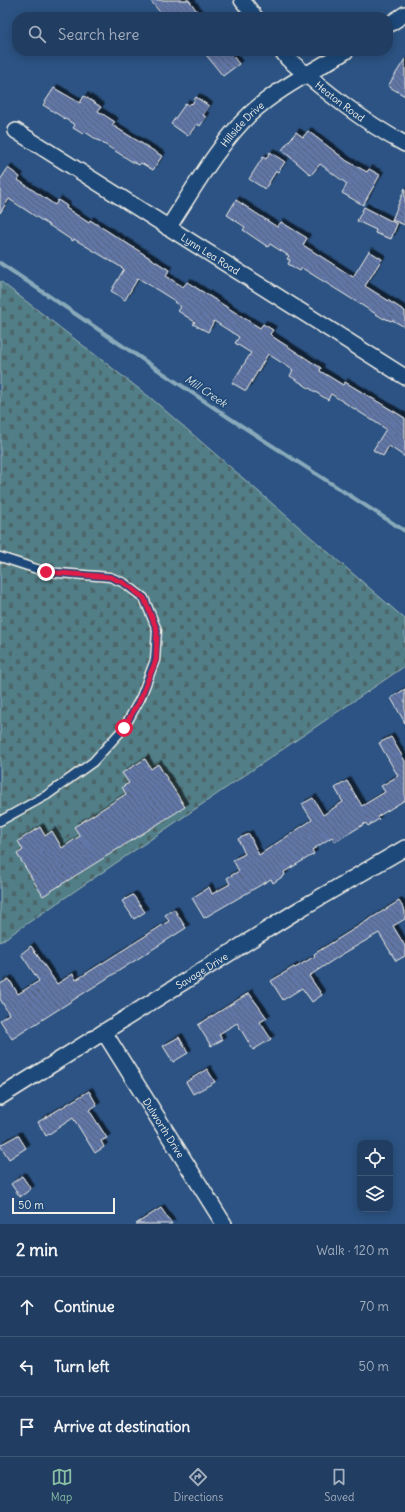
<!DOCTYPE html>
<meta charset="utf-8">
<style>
body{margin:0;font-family:Delius,sans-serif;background:#294568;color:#f1f3f6}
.controls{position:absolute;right:12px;bottom:12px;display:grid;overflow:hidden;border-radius:8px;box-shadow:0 2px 10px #0003}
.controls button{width:36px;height:36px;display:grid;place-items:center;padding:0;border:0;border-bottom:1px solid #3e5777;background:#213e62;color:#f1f3f6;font:20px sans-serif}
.scale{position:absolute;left:12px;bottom:10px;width:103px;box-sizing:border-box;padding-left:4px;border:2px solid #f4f1e8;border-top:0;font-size:11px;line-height:14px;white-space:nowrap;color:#f4f1e8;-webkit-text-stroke:3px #1f4a7a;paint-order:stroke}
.stop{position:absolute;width:12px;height:12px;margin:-9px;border:3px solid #e11d48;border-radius:50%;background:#fff}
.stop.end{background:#e11d48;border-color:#fff;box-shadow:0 1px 4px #0008}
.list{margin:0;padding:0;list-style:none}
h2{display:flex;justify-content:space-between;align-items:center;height:52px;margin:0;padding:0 16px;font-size:17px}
h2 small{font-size:13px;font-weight:400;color:#a2aebe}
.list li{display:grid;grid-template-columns:26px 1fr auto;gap:12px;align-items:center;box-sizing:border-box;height:60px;padding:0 16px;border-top:1px solid #3e5777}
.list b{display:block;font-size:15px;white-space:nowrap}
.list em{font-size:13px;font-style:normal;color:#a2aebe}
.icon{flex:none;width:22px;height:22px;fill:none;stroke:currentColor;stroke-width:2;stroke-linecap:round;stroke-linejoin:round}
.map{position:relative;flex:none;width:405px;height:1224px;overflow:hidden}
.search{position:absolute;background:#213e62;box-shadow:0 2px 10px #0003;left:12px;right:12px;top:12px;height:44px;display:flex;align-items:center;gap:10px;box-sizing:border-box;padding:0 14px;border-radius:16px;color:#a2aebe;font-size:15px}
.sheet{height:232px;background:#213e62}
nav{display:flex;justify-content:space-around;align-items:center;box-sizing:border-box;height:56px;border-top:1px solid #3e5777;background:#213e62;font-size:11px;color:#a2aebe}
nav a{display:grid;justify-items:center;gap:2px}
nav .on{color:#8abfa5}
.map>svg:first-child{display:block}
.cemetery{fill:url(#cemetery-stones);stroke:#a2b8b8}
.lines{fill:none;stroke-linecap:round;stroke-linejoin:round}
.stream{stroke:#89aaba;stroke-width:4}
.building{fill:url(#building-back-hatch);stroke:#f4f1e8;filter:url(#shadow)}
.lane-casing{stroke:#f4f1e8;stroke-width:11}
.street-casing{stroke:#f4f1e8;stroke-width:18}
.lane{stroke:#1f4a7a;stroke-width:8}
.street{stroke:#1f4a7a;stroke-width:15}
.route{stroke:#e11d48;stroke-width:5}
.labels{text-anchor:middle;stroke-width:3.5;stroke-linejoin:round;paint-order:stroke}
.street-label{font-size:10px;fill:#f4f1e8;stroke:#1f4a7a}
.water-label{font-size:11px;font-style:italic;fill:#d9dfdd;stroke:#1f4a7a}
</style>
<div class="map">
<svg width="405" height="1224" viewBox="0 0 405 1224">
<defs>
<pattern id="cemetery-stones" width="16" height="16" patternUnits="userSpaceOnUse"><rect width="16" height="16" fill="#517e87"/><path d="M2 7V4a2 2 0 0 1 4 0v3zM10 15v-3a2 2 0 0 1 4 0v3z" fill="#4d666a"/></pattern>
<pattern id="building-back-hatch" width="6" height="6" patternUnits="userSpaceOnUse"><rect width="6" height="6" fill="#6076a6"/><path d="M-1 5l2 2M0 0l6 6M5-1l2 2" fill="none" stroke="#56617b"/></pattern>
<filter id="shadow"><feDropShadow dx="3.5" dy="-3.5" stdDeviation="0" flood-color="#0009"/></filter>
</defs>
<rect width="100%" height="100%" fill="#2c5383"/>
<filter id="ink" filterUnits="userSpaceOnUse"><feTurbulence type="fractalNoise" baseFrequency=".025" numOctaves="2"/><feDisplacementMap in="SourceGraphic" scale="8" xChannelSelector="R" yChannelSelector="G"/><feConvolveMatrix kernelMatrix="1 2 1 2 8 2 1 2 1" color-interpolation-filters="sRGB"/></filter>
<g filter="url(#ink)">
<polygon class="cemetery" points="0,281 152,399 405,619 405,666 0,942"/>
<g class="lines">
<polyline class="stream" points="0,263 231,419 405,531"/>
</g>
<g class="building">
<polygon points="150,0 189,0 201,17 164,17"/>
<polygon points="203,51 229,51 239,64 223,76"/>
<polygon points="405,59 405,96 388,86"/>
<polygon points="54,88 80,103 84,96 101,107 98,111 115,122 112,125 162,156 153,170 141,163 139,165 131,161 85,132 83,134 73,128 75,125 43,105"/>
<polygon points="196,97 209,106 203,115 206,117 200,126 197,124 188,136 171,124 186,103 189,105 191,103 192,104"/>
<polygon points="308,131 347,161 367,172 369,169 380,175 363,205 342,193 347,184 320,164 311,175 282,150 296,132 303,137"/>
<polygon points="270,152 285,162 278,172 276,171 265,189 249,179 263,157 266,159"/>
<polygon points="8,168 20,177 18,180 55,205 58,200 67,206 66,208 89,223 90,220 169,270 166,276 183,287 187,282 260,328 263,324 273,330 270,334 273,337 321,368 320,371 343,385 345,382 405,418 405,457 389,446 383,456 373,450 386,429 331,394 328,400 290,376 293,370 268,354 246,391 232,383 251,353 235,343 239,337 214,321 208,332 193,324 195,322 178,311 181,307 174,302 175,301 138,278 125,300 111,291 124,269 74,239 73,241 9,199 0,213 0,180"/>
<polygon points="405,188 405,225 392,220"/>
<polygon points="236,200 277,227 281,222 307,238 303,245 353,277 369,251 382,259 365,286 405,311 405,327 392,320 391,321 384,318 384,319 302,268 300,271 288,264 290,260 287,259 289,256 270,244 268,247 243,230 245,227 227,215"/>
<polygon points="364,207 397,224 391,239 375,233 376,230 357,221"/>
<polygon points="405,689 405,723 391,698"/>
<polygon points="391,737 405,761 405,800 377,817 379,819 368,826 366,823 335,842 332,837 312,850 314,854 284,872 285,875 273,883 271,879 204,918 192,898 209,887 212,894 230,884 227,878 239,871 233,860 245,854 238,839 249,834 259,855 312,820 302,804 313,798 323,815 343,802 335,788 347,781 362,806 385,792 381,786 398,776 379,743"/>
<polygon points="145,759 151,769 158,764 185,807 43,896 17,854 23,850 18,841 40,827 45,836 52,831 62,848 80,836 74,827 126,794 122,787 129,783 122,773"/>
<polygon points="133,895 145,912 134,919 122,901"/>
<polygon points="399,901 405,911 405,919 393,926 405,946 405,956 396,961 379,933 341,955 309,976 322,995 312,1002 302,988 283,1000 271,981 294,967 295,968 315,956 314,954"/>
<polygon points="174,909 186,928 12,1039 0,1020 9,1014 0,999 0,984 9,979 18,994 39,981 21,954 31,946 57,984 73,974 76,980 169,921 165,915"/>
<polygon points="249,993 267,1018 260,1022 271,1039 253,1050 237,1023 219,1034 222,1040 211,1046 198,1025"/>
<polygon points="179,1037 188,1053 173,1062 163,1046"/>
<polygon points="207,1069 215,1082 193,1094 186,1082"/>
<polygon points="89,1091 97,1105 89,1110 107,1138 101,1141 104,1147 95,1153 73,1118 46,1136 38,1122"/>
<polygon points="18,1135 26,1148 9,1159 0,1145"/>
<polygon points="22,1176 31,1189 20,1197 11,1184"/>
<polygon points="161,1208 172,1224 136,1224"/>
</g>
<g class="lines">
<g class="lane-casing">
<polyline id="lane" points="0,557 46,572 110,577 124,583 144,598 157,630 155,660 141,697 124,728 93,762 47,795 0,821"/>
</g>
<g class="street-casing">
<g id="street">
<polyline points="242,0 255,17"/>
<polyline points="388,25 405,14"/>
<path id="s1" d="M282,51L288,59C325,91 362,121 405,144"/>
<path id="s2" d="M16,131L405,377"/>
<path id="s3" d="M168,228C193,190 217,146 250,114C278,88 314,71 346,51"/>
<path id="s4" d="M104,1032L224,1224"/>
<path id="s5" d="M0,1097L300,909L405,848"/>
</g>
</g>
<use href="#lane" class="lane"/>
<use href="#street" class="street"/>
</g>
</g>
<g class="lines" filter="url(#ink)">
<polyline class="route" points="46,572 110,577 124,583 144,598 157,630 156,660 141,697 124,728"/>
</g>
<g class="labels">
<g class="street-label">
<text dy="4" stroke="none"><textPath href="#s1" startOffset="77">Heaton Road</textPath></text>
<text dy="4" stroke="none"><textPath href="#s3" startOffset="128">Hillside Drive</textPath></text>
<text dy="4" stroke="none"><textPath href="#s2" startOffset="230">Lynn Lea Road</textPath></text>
<text dy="4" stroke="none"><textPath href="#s5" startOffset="238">Savage Drive</textPath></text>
<text dy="4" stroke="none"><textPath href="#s4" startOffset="113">Dulworth Drive</textPath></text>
</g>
<g class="water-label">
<text transform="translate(206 391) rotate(34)" y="4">Mill Creek</text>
</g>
</g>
</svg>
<div class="controls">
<button><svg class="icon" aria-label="locate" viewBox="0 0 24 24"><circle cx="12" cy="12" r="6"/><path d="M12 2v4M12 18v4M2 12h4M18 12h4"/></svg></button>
<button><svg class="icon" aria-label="layers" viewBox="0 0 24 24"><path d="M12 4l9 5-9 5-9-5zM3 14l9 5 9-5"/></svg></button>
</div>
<div class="scale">50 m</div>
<div class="stop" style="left:124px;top:728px"></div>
<div class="stop end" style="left:46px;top:572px"></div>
<div class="search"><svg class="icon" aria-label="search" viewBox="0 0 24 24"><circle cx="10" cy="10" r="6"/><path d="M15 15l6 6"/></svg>Search here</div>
</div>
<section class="sheet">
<h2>2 min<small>Walk · 120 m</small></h2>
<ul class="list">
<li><svg class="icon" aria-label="ahead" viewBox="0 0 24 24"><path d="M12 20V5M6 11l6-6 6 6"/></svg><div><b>Continue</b></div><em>70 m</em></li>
<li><svg class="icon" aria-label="left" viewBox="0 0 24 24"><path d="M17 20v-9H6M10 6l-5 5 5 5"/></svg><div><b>Turn left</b></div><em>50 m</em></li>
<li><svg class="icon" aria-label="arrive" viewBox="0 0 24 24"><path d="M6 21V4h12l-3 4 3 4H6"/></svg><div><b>Arrive at destination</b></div></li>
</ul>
</section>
<nav>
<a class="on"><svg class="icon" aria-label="map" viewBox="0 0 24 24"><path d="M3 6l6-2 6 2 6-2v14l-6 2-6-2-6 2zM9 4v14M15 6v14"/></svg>Map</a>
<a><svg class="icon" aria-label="directions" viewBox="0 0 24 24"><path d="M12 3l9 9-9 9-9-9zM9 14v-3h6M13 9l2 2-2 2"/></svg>Directions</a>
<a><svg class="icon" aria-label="saved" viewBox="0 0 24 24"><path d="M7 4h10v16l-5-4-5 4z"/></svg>Saved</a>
</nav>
